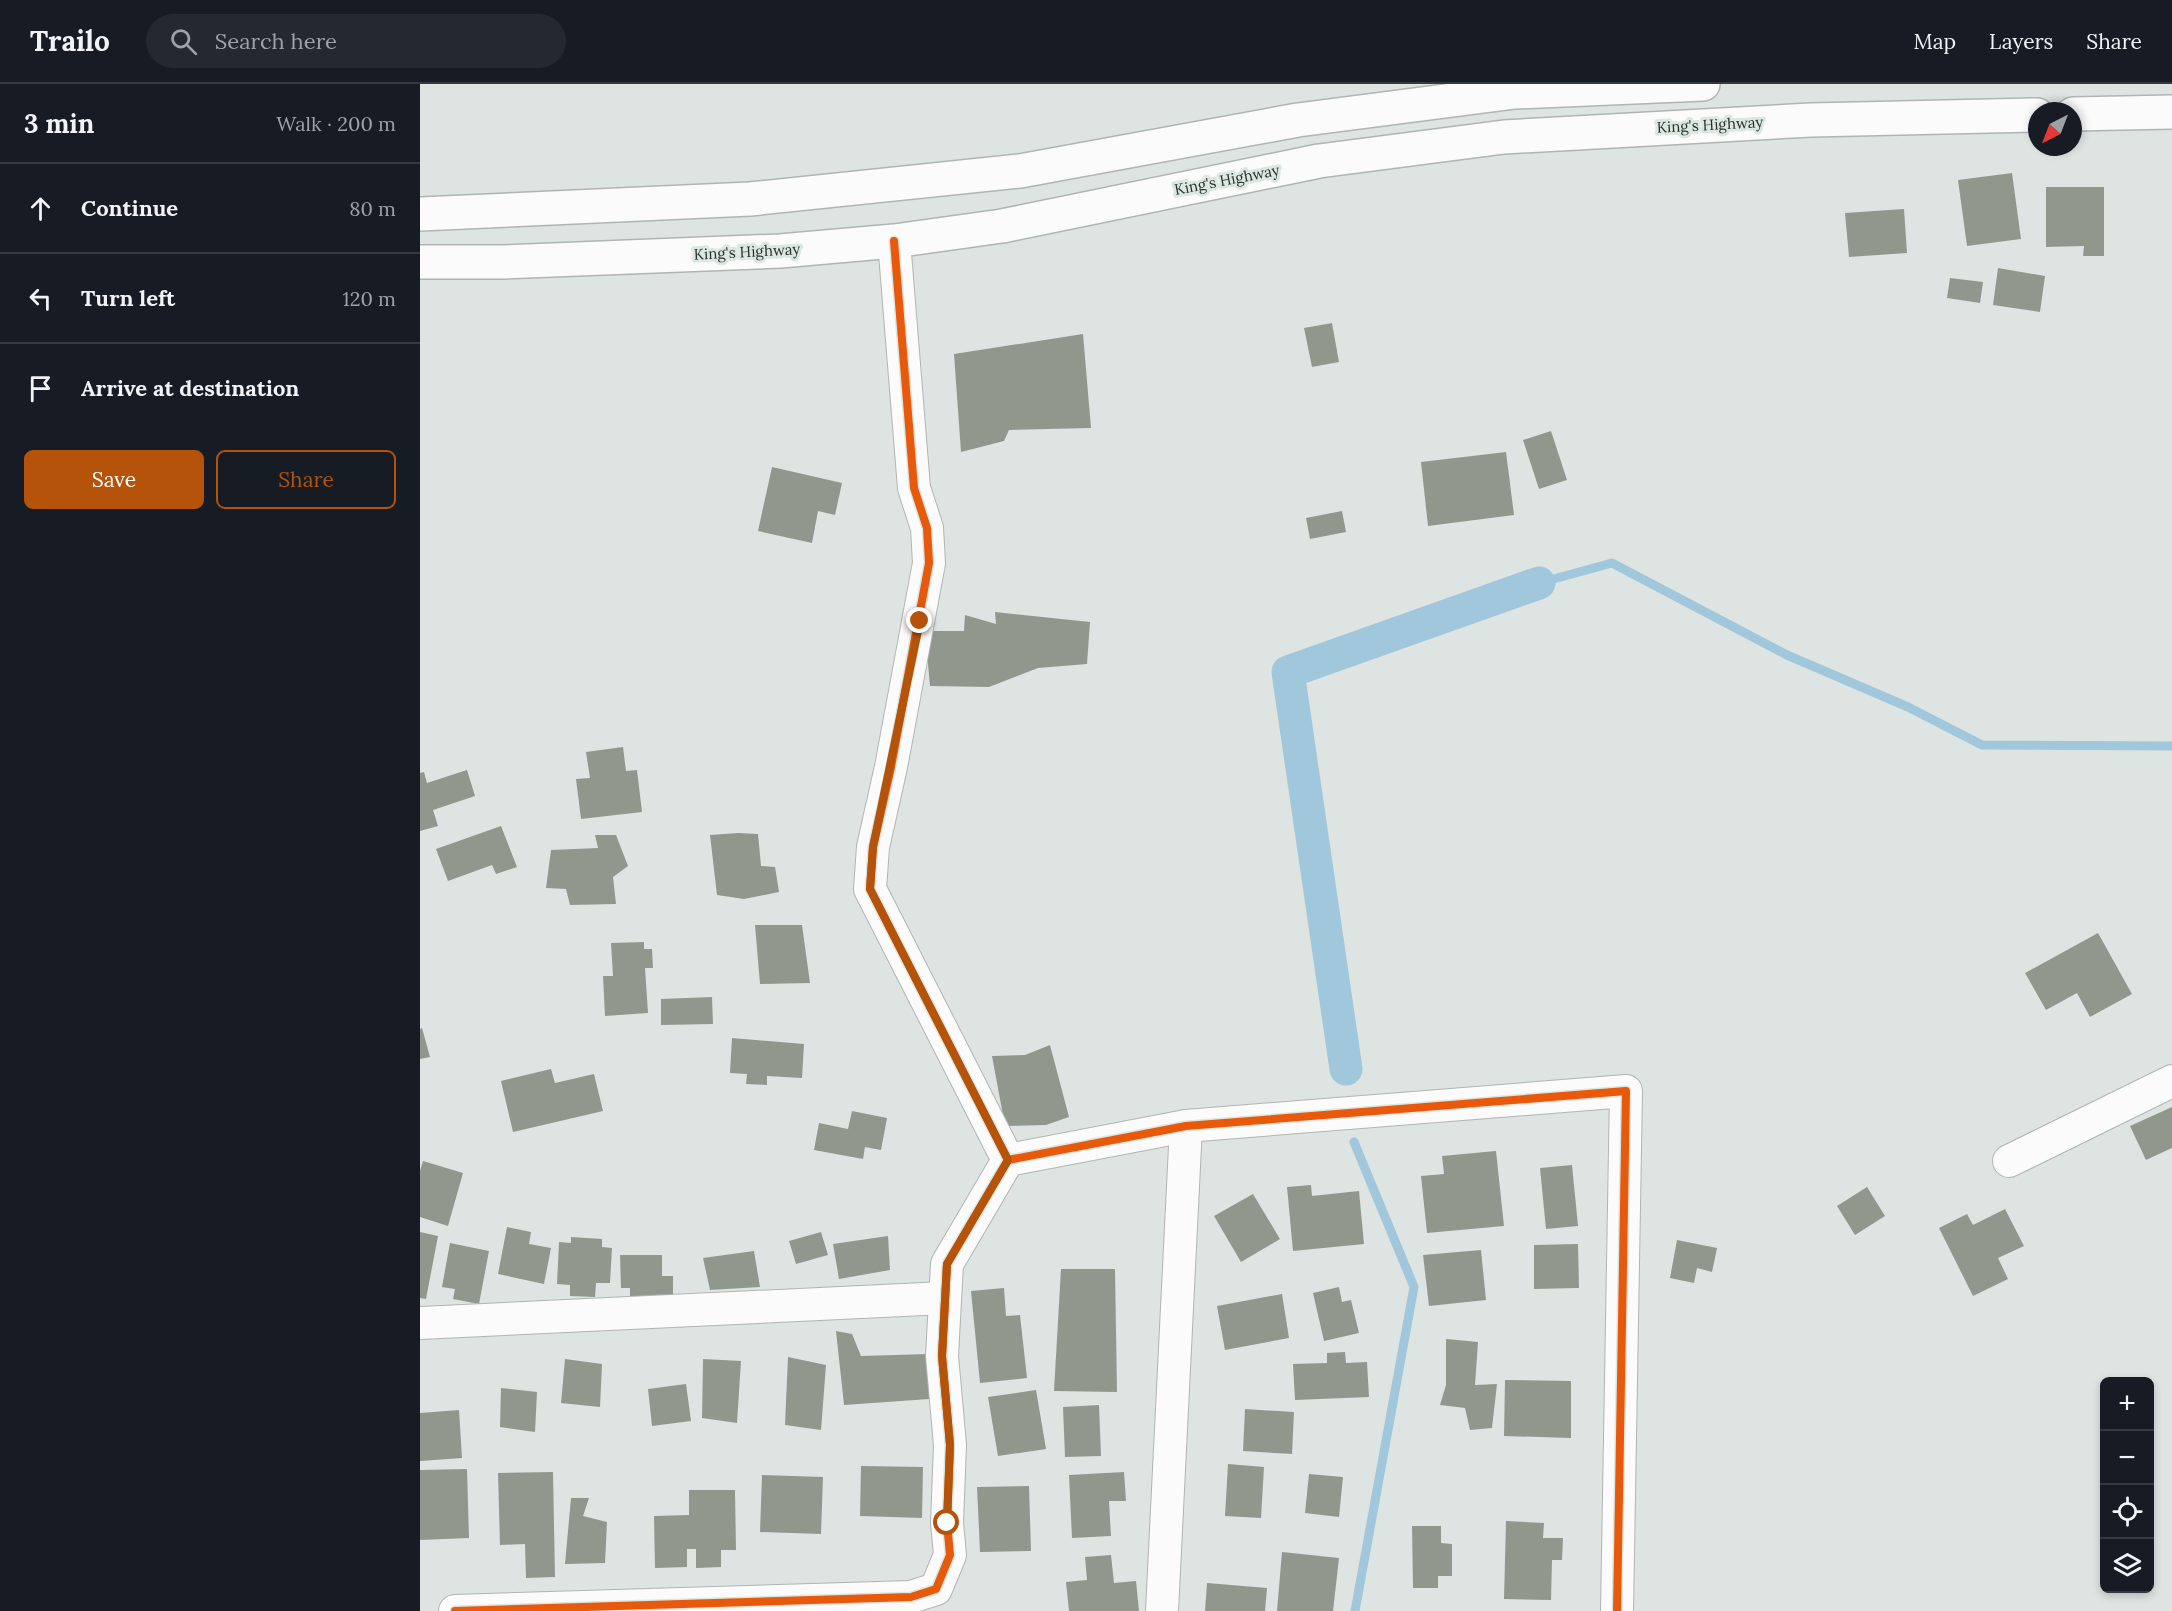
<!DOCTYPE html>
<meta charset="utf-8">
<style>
body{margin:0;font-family:Lora,serif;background:#242831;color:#f1f3f6}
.controls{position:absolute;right:18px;bottom:18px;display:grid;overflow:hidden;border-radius:9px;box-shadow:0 3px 9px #0003}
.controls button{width:54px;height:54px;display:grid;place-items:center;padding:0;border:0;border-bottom:2px solid #363941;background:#171b24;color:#f1f3f6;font:30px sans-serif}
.compass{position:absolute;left:1608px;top:18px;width:54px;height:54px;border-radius:50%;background:#171b24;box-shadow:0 3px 9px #0003;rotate:222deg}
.stop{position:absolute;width:18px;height:18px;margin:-14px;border:4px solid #b45309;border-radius:50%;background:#fff}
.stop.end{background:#b45309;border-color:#fff;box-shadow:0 2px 6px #0008}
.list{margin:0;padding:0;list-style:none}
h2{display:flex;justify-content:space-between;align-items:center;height:78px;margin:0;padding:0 24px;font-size:26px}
h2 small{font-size:20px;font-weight:400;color:#9ea1a6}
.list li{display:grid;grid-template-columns:39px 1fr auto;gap:18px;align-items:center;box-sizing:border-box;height:90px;padding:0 24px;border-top:2px solid #363941}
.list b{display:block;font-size:22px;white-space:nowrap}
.list em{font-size:20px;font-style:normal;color:#9ea1a6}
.actions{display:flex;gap:12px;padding:18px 24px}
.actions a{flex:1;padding:14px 0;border:2px solid #b45309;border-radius:9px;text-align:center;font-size:21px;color:#b45309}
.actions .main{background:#b45309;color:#fff}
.icon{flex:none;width:33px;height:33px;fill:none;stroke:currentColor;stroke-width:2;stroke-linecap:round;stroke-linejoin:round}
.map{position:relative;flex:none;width:1752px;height:1527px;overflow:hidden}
header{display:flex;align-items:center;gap:36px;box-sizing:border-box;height:84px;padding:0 30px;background:#171b24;border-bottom:2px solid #363941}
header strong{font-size:28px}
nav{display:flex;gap:33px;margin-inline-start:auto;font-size:21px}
.search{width:420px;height:54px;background:#242831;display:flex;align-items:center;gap:15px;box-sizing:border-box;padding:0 21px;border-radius:33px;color:#9ea1a6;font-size:22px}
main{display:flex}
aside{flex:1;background:#171b24}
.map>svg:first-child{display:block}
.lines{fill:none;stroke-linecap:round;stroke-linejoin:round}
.stream{stroke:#a0c7db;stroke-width:9}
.canal{stroke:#a0c7db;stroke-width:33}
.building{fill:#90988e}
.minor-casing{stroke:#b0b5b3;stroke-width:34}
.highway-casing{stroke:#b0b5b3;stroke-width:36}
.minor{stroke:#fafbfa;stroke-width:32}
.highway{stroke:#fafbfa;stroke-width:33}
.cycleway-casing{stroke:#dbe7e1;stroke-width:11}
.cycleway{stroke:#e8590c;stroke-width:8}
.route{stroke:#b45309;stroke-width:8}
.labels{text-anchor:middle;stroke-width:6;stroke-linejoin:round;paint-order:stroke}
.street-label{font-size:15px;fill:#292d2b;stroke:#dbe7e1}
</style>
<header>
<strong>Trailo</strong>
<div class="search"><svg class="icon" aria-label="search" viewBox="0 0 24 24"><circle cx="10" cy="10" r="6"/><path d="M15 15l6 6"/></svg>Search here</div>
<nav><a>Map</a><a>Layers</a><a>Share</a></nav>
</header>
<main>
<aside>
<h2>3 min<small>Walk · 200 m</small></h2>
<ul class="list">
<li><svg class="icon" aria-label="ahead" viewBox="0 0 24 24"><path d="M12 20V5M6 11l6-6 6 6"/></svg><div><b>Continue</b></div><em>80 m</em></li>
<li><svg class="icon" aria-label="left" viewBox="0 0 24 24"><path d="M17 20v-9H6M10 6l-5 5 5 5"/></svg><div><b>Turn left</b></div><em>120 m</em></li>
<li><svg class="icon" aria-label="arrive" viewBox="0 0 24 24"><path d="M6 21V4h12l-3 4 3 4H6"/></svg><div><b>Arrive at destination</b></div></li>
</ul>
<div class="actions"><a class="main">Save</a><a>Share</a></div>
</aside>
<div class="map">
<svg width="1752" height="1527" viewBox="0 0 1752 1527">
<rect width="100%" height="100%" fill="#dee4e1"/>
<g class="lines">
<g class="stream">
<polyline points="1119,499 1192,479 1367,571 1488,623 1562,661 1752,662"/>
<polyline points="934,1058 994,1203 935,1527"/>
</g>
<polyline class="canal" points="926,985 868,588 1119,499"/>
</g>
<g class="building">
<polygon points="1592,89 1601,155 1547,162 1538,96"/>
<polygon points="1626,103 1684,103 1684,172 1663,172 1664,162 1626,163"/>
<polygon points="1484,125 1487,169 1429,173 1425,129"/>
<polygon points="1578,184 1625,192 1620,228 1573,221"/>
<polygon points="1530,194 1563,198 1560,219 1527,214"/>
<polygon points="912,239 919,278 892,283 884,244"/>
<polygon points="663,250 671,344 589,346 584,357 541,368 534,270"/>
<polygon points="1131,347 1147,396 1119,405 1103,356"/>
<polygon points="1086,368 1094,431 1008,442 1001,378"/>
<polygon points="352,383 422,399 415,431 398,427 392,459 338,447"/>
<polygon points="922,427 926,448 890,455 886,434"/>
<polygon points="575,528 670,538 667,580 618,584 569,603 510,602 505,547 544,547 545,531 576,540"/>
<polygon points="203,663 206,687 217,686 222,728 161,735 156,695 170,694 166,668"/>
<polygon points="47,686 55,712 13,726 18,742 0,747 0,689 4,688 7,699"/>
<polygon points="81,742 97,783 76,790 72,781 28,797 16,765"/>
<polygon points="318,749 338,750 341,782 355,783 359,808 324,815 297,811 290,751"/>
<polygon points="175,751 196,751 208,782 193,793 196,820 150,821 146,805 126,804 131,766 178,764"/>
<polygon points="335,841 382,841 390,899 340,900"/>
<polygon points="1678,849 1712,910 1670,933 1657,909 1626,926 1605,889"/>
<polygon points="224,858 224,865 232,865 233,884 225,884 228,929 185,932 183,892 193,892 191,859"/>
<polygon points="292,913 293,940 241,941 241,915"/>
<polygon points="2,944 10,973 0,975 0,945"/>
<polygon points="312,954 384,960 382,994 347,992 347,1001 326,1000 327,990 310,989"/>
<polygon points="630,961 649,1033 626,1041 585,1042 572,972 605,971"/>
<polygon points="131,985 135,999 174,990 183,1027 93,1048 81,997"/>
<polygon points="1752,1023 1752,1064 1726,1076 1710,1042"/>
<polygon points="432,1027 467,1034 461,1066 445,1063 443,1075 394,1066 399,1039 428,1045"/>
<polygon points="1076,1067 1084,1142 1007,1149 1001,1092 1024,1090 1022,1072"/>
<polygon points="3,1077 43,1089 28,1142 0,1133 0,1087"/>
<polygon points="1152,1081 1158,1142 1126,1145 1120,1084"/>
<polygon points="891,1101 892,1112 939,1107 944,1160 873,1167 867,1103"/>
<polygon points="1447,1103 1465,1132 1435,1151 1417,1122"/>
<polygon points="833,1110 860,1155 821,1178 794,1132"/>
<polygon points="1585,1125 1604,1162 1578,1174 1588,1195 1553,1212 1519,1144 1547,1130 1553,1141"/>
<polygon points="87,1143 111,1148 109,1160 131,1164 124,1200 78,1190"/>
<polygon points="0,1148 18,1152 6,1215 0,1214"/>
<polygon points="401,1148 408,1171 376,1180 369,1157"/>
<polygon points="468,1152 470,1186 419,1195 413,1160"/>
<polygon points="151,1153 182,1155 182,1163 192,1164 190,1199 176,1199 175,1213 150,1212 150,1201 137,1200 139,1158 151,1159"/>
<polygon points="1257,1156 1297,1164 1292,1188 1277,1184 1274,1199 1250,1194"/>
<polygon points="30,1159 69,1167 59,1220 33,1215 35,1205 22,1203"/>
<polygon points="1158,1160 1159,1204 1114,1205 1114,1161"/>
<polygon points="1061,1166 1066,1216 1009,1222 1003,1171"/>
<polygon points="334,1167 340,1203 290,1206 283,1174"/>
<polygon points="200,1171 242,1171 242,1192 253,1192 253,1215 210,1215 210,1204 201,1204"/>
<polygon points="641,1185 695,1185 697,1308 634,1307"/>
<polygon points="919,1203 922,1218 931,1216 939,1249 904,1257 893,1209"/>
<polygon points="584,1204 586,1232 600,1231 607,1294 560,1299 551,1207"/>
<polygon points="862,1210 869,1254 805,1266 797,1222"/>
<polygon points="416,1247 432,1250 441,1272 509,1270 509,1315 424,1321"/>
<polygon points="1026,1255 1058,1258 1055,1301 1077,1300 1072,1344 1050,1346 1045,1324 1020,1321 1026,1301"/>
<polygon points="925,1268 926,1279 947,1278 949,1313 875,1316 873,1280 907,1279 907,1269"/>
<polygon points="368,1273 406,1281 401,1346 365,1341"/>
<polygon points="145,1275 182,1280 180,1323 141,1319"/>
<polygon points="283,1275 321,1277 317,1339 282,1334"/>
<polygon points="1085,1296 1151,1297 1151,1354 1084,1352"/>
<polygon points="266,1300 271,1337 232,1342 228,1305"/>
<polygon points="81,1304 117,1308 115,1348 80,1343"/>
<polygon points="616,1306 626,1365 578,1372 568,1313"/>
<polygon points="679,1321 681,1372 645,1373 643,1323"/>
<polygon points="825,1325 874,1328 872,1370 823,1367"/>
<polygon points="39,1326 42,1374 0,1377 0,1329"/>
<polygon points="808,1380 844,1383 841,1434 805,1432"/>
<polygon points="441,1382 503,1383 502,1434 440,1432"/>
<polygon points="47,1385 49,1454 0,1456 0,1386"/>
<polygon points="133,1388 135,1493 106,1494 105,1460 80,1461 78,1389"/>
<polygon points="704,1388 706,1417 689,1417 691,1452 652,1454 649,1391"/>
<polygon points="889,1390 923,1393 919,1433 885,1429"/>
<polygon points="342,1391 403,1393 401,1450 340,1448"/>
<polygon points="609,1402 611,1467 560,1468 557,1403"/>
<polygon points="269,1406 315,1406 316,1466 301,1466 301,1483 276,1484 276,1465 267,1465 267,1483 235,1484 234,1432 269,1431"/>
<polygon points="151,1414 169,1414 163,1432 187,1438 185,1479 145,1480"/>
<polygon points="1086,1437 1124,1439 1123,1454 1143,1454 1142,1476 1132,1476 1131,1516 1084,1515"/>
<polygon points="992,1442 1021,1442 1021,1459 1032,1460 1032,1492 1018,1492 1018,1504 993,1504"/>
<polygon points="862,1468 919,1474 913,1527 857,1527"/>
<polygon points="691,1471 694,1499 716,1497 719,1527 649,1527 646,1498 667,1496 665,1473"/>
<polygon points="787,1499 847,1504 845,1527 785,1527"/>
</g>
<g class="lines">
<g class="minor-casing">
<g id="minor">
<polyline points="474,157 494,404 507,444 509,479 471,683 453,763 450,805 588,1076 766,1042 1206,1007 1197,1527"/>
<polyline points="1589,1077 1752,997"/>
<polyline points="0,1239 525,1214"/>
<polyline points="35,1527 491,1513 516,1505 530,1471 527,1439 530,1361 522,1272 527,1180 588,1076"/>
<polyline points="742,1527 766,1042"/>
</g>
</g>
<g class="highway-casing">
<g id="highway">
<polyline points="1653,30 1752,28"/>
<polyline points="0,130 330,115 600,87 878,36 1095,8 1283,0"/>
<polyline points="0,178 83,178 360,167 474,157 582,142 899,77 1084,53 1391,36 1617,31"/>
</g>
</g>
<use href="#minor" class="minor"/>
<use href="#highway" class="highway"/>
<g class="cycleway-casing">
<g id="cycleway">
<polyline points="474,157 494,404 507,444 509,479 471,683 453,763 450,805 588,1076 766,1042 1206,1007 1197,1527"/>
<polyline points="35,1527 491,1513 516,1505 530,1471 527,1439 530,1361 522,1272 527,1180 588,1076"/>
</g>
</g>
<use href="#cycleway" class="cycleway"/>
</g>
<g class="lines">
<polyline class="route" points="500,537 453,763 450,805 588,1076 527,1180 522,1272 530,1361 527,1439"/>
</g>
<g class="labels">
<g class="street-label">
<text transform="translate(1290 41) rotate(-3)" y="5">King's Highway</text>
<text transform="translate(807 96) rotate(-11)" y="5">King's Highway</text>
<text transform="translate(327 168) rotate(-3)" y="5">King's Highway</text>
</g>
</g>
</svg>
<div class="controls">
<button>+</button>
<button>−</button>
<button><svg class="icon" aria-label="locate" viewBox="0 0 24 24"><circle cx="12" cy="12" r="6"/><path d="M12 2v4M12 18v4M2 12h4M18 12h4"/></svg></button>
<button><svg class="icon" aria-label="layers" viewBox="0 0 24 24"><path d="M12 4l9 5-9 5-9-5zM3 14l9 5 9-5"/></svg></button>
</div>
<svg class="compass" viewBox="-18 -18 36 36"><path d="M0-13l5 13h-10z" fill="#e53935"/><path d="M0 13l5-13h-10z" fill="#9ea1a6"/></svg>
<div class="stop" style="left:527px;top:1439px"></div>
<div class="stop end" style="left:500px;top:537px"></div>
</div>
</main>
